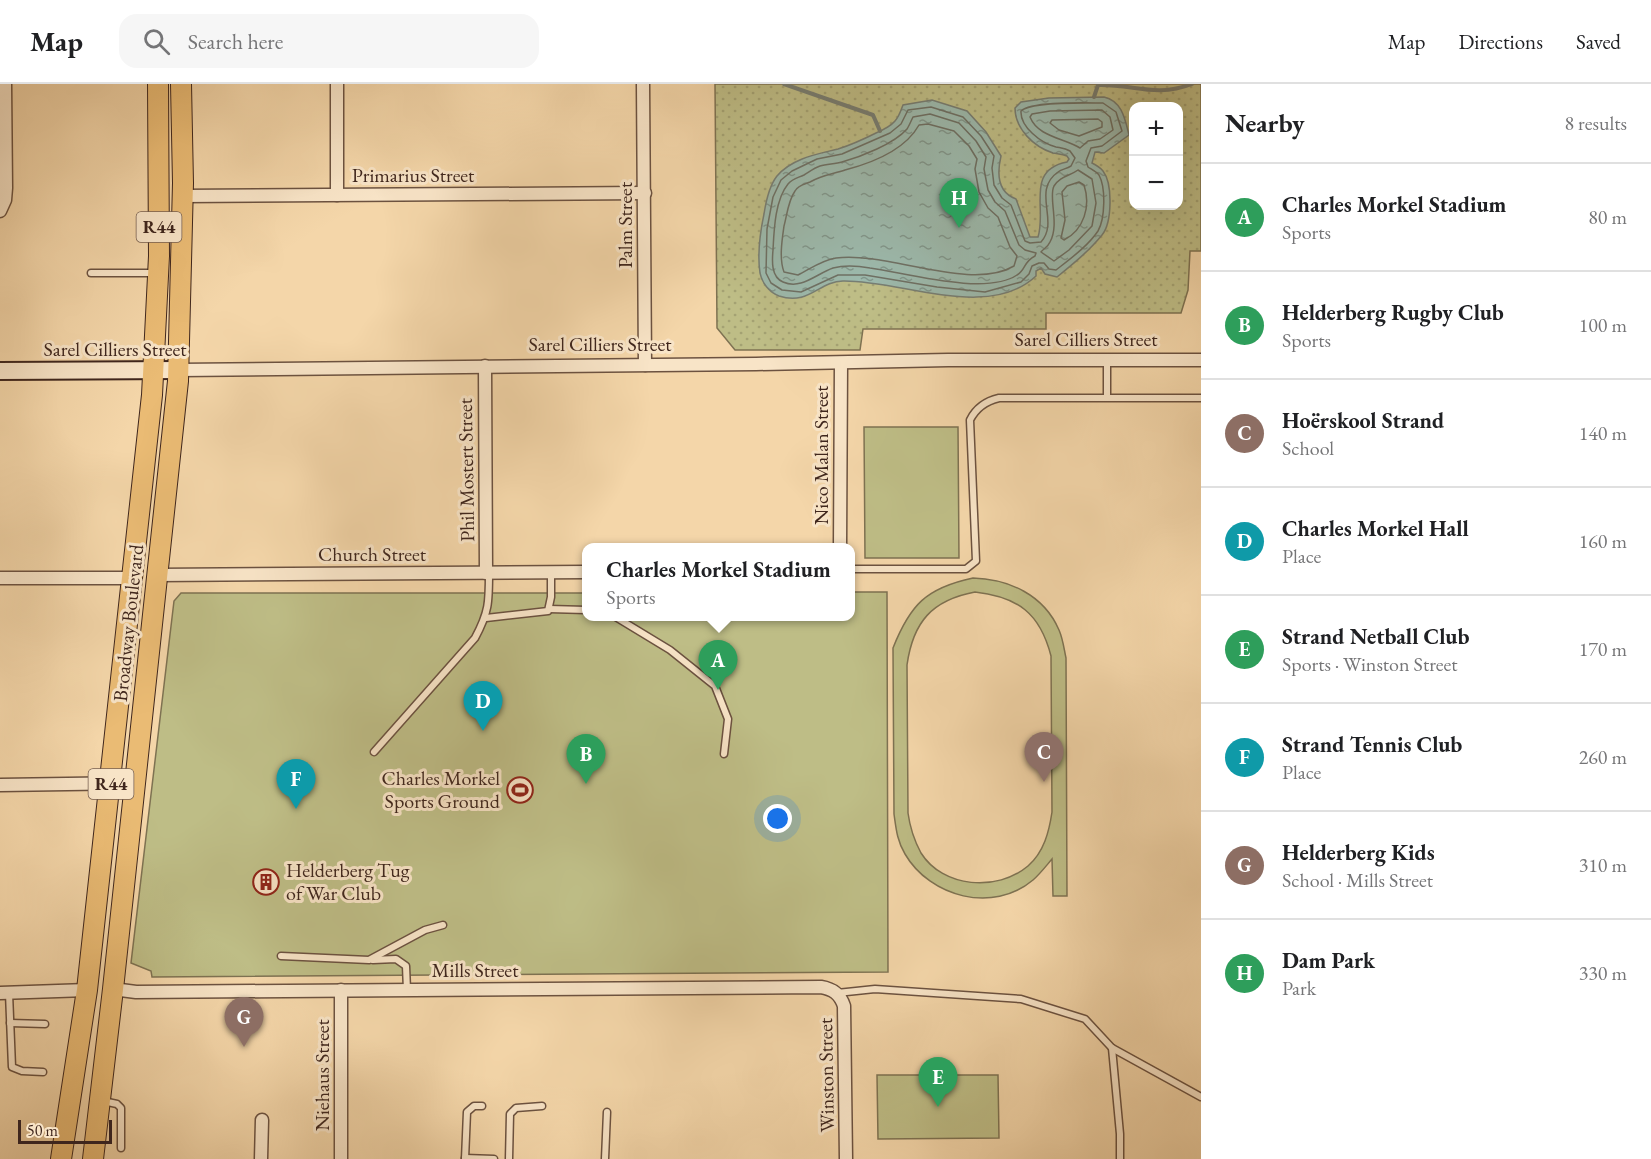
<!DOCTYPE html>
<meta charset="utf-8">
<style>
body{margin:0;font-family:"EB Garamond",serif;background:#f6f6f6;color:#202124}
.controls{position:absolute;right:18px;top:18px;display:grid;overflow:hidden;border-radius:12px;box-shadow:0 6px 24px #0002}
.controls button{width:54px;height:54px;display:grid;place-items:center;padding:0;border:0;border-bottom:2px solid #e0e0e0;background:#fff;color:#202124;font:30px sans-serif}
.scale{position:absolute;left:18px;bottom:15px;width:94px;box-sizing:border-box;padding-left:6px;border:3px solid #3f261d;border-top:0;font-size:16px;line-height:21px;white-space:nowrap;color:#3f261d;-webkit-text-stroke:4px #f8e4c7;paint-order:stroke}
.you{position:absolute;left:778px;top:735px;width:21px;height:21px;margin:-15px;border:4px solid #fff;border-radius:50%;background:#1a73e8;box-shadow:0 0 0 9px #1a73e833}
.badge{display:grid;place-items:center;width:39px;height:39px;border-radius:50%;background:#0b8043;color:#fff;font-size:20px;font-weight:700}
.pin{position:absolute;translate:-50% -50px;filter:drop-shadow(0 2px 3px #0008)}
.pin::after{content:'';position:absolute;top:32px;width:21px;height:18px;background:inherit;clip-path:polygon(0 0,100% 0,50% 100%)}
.popup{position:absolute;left:582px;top:459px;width:273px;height:78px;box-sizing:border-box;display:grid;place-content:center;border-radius:12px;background:#fff;filter:drop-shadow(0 2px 4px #0005);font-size:20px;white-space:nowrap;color:#757577}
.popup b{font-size:22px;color:#202124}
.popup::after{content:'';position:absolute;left:50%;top:100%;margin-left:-12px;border:12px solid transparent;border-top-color:#fff}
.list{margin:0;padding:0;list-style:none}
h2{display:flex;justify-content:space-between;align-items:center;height:78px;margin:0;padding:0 24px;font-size:26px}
h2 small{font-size:20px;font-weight:400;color:#757577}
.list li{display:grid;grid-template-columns:39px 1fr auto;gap:18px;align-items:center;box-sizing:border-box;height:108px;padding:0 24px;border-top:2px solid #e0e0e0}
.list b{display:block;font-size:22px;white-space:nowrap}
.list p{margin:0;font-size:20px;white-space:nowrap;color:#757577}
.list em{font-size:20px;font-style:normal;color:#757577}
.icon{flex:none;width:33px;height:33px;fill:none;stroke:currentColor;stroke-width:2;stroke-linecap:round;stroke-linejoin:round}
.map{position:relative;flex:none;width:1201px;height:1075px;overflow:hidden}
header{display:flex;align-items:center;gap:36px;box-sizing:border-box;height:84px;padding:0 30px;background:#fff;border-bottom:2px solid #e0e0e0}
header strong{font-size:28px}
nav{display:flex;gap:33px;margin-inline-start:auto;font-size:21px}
.search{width:420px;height:54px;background:#f6f6f6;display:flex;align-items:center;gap:15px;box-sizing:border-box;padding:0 21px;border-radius:18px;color:#757577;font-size:22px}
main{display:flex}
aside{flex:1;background:#fff}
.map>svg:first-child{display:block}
.green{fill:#bebd86;stroke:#7e7252;stroke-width:1.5;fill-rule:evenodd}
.park{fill:url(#park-dots);stroke:#7e7252;stroke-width:1.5;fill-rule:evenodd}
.water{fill:url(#water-ripples);stroke:#777e73;stroke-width:1.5}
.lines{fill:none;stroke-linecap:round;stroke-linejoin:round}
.shore{stroke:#6e7064;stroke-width:1.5}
.stream{stroke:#777e73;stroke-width:4}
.lane-casing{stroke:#6c5240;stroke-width:9}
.street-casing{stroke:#6c5240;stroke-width:15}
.secondary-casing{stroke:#3f261d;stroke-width:20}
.primary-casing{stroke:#3f261d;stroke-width:22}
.lane{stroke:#f8e4c7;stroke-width:6}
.street{stroke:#f8e4c7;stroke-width:12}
.secondary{stroke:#f8e4c7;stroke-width:16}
.primary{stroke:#eabb74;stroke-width:20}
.labels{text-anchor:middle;stroke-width:6;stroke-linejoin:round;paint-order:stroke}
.shield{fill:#f8e4c7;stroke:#765f50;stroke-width:1.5}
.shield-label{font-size:18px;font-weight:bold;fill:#3f261d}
.street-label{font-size:20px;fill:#3f261d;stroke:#f8e4c7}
.poi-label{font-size:20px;fill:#3f261d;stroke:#f8e4c7;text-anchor:end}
</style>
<header>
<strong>Map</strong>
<div class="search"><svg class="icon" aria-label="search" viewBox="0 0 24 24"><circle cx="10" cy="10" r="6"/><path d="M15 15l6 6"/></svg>Search here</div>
<nav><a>Map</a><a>Directions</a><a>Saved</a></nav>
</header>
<main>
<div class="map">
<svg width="1201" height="1075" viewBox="0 0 1201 1075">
<defs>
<pattern id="park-dots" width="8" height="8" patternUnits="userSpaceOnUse" patternTransform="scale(1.5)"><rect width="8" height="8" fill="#bebd86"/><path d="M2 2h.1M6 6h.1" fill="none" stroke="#a4a273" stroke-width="1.8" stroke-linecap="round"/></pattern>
<pattern id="water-ripples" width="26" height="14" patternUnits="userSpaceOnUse" patternTransform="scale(1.5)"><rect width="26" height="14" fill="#9cb9ac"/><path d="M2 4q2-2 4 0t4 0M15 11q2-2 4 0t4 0" fill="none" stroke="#81968b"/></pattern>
</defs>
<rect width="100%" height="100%" fill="#f4d6a9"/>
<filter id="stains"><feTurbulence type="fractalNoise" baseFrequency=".00333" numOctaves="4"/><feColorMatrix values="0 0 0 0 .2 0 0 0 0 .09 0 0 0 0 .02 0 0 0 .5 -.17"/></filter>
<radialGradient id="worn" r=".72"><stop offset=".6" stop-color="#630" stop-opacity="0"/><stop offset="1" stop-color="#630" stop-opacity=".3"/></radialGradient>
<g class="green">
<polygon points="864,343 958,343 959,474 865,474"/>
<path d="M973,494C1009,495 1044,511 1059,546C1063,555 1064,565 1066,574L1067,812H1053L1052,775C1046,782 1040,790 1033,796C993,830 930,813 905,770C897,757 896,744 894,730L893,564C910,521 926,504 973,494ZM975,508C1018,513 1040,529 1051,572L1052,728C1049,748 1044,768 1028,782C997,808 943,804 921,769C914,756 910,744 908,729L907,581C913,538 932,516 975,508Z"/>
<polygon points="850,508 887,508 888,888 152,893 151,887 131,879 174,517 181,509 586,509 586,532 850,532"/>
<polygon points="877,991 998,991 999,1054 878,1055"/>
</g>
<path class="park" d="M715,0H1201V167H1190L1188,206L1181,229H1046V245H863L860,266H735L717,244ZM1134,22H1178V122H1134Z"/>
<path class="water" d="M1104,13C1122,17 1125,35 1129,51L1104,69L1095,68L1092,79C1096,81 1100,83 1103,87C1113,100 1112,139 1102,151C1089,167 1073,180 1057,193L1045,190L1041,184L1036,187V192C988,237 902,196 843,197C819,197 809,222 779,212C769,208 762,199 760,189C757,169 760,149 764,130C766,117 769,102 777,92C792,74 818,70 838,65C851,61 864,55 876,49C883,46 890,43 895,37C899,33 901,26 903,21L932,16L967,27L986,48L1001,72C997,89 997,108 1016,115L1030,153H1038C1047,125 1025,86 1067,78L1069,75L1067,72C1062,70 1058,70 1053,69C1034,63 1015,45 1015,24L1021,18L1049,14Z"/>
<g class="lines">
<g class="shore">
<path d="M1103,19L1116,28L1122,47L1102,62L1091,64L1086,77L1088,83C1091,85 1097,88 1099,91C1106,104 1105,135 1098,147C1088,162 1070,175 1056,186L1049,185L1044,179H1039L1032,182L1029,190L1021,198L985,208L937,203L865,191H838L801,208L782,206L771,199L766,189L767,145L773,113L781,96L792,87L817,75L842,70L890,49L901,40L908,26L931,23L963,33L981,52L994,72L992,84L994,101L1002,114L1011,121L1025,157L1030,159L1041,158C1060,137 1031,107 1058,88C1062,85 1066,85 1071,82L1075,74L1070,67C1065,64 1061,64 1056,63C1041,59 1020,43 1021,27C1031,17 1086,19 1103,19Z"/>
<path d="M1102,26L1110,33L1113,46L1100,55L1088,57L1080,64C1064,54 1038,53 1030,33L1032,30L1050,27Z"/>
<path d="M930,30L959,39L976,57L986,73L984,85L988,106L995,118L1005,127L1019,161L1025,166L1036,169L1035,172C1023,178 1026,186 1017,191C986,212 906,189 870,184C859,182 844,181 833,184C816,190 801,206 783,198C771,193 772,177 773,166C774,146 775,116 788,100C793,94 798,94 804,91C809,88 814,84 820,82C827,80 835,80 842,78C860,73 894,60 907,45C909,42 911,37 913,33Z"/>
<polygon points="1098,35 1102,38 1102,43 1079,52 1059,46 1050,39 1052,36"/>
<path d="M928,40L954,47L969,62L977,75L975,85L979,108L988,124L998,133L1010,163L1017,172L1014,182C970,208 887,167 836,174C822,176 810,185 798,191L784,188C779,175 782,156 784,142C787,131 788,117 795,107C798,101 805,100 810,98C822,91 833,90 845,86C872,79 905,66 919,41Z"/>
<path d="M1078,86L1092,95L1096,119L1092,142L1069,166L1054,177L1041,168C1043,165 1048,163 1050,158C1060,140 1048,113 1054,102C1060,92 1070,92 1078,86Z"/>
<path d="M1079,98L1084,101C1091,122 1084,146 1064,156L1061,154L1065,136L1062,108L1067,102Z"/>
</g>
<g class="stream">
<polyline points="784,0 873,31 880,47"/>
<path d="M1094,13L1098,1C1134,0 1155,14 1192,0"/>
</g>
<g class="lane-casing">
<g id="lane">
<polyline points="91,189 155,189"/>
<polyline points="1107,276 1107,313"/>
<path d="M850,485H966L976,477L970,336C976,324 986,317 999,314H1201"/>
<polyline points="549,525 586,526"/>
<polyline points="614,532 670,566 715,602 728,635 724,670"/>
<polyline points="486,534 548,527 551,513 551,488"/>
<path d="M374,668L475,554C489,528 489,518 489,489"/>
<polyline points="281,872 369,876 425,846 443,841"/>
<polyline points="373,876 396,875 406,882 407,906"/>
<polyline points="9,909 12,983 22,987 43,988"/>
<polyline points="837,909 875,905 1021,915 1085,935 1112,964 1201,1013"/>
<polyline points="10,939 45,940"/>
<polyline points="1112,964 1120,1050 1120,1075"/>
<polyline points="103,1017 117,1020 121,1024 121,1064"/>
<polyline points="465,1074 494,1075"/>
<polyline points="465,1075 467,1028 474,1022 482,1022"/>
<polyline points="509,1075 510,1030 516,1024 542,1022"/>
<polyline points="605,1075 607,1028"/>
</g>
</g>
<g class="street-casing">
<g id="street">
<polyline points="337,0 337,111"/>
<polyline points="643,0 645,281"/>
<polyline points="182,112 645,109"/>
<polyline points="0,127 5,116 6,104 5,0"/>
<polyline points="485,282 486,489"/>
<polyline points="179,286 756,280 948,276 1201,276"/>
<polyline points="840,464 841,279"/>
<polyline points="157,491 586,488"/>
<polyline points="0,494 133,494"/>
<polyline points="0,701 134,699"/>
<path d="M113,905L136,908L821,903C833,905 840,910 844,922L846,1075"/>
<polyline points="341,906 341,1075"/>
<polyline points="0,909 87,906"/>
<polyline points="261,1075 262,1036"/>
</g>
</g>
<g class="secondary-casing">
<polyline id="secondary" points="0,287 179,286"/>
</g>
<g class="primary-casing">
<g id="primary">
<polyline points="61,1075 87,906 152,311 159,172 158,0"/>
<polyline points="93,1075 113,905 178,297 183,99 181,0"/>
</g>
</g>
<use href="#lane" class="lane"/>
<use href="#street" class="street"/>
<use href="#secondary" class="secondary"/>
<use href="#primary" class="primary"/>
</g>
<defs>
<g id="stadium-ring" transform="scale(1.35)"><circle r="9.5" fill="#f8e4c7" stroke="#8f2418" stroke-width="1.5"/><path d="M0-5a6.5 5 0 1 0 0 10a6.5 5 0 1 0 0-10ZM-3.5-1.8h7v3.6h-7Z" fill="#8f2418"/></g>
<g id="building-ring" transform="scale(1.35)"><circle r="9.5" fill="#f8e4c7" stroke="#8f2418" stroke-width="1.5"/><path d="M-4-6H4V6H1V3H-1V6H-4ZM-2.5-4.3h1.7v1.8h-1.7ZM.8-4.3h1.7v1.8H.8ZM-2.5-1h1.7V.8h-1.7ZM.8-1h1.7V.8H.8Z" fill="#8f2418"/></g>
</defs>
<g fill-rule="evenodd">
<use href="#stadium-ring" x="520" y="706"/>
<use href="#building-ring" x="266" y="798"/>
</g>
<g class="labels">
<g class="shield">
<rect x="136.5" y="128" width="45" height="30" rx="4.5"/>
<rect x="88.5" y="685" width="45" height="30" rx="4.5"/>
</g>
<g class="shield-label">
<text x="159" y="149">R44</text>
<text x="111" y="706">R44</text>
</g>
<g class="street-label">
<text x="413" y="98">Primarius Street</text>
<text transform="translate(625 141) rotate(-90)" y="7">Palm Street</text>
<text x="1086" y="262">Sarel Cilliers Street</text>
<text x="600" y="267">Sarel Cilliers Street</text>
<text x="115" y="272">Sarel Cilliers Street</text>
<text transform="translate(821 371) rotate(-90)" y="7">Nico Malan Street</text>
<text transform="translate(466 386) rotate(-91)" y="7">Phil Mostert Street</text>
<text x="372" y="477">Church Street</text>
<text transform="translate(128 539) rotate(-84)" y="7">Broadway Boulevard</text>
<text x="475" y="893">Mills Street</text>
<text transform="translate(322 991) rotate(-90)" y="7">Niehaus Street</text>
<text transform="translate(826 991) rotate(-91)" y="7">Winston Street</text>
</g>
<g class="poi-label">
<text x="500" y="701">Charles Morkel<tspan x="500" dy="23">Sports Ground</tspan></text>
<text x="286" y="793" text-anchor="start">Helderberg Tug<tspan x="286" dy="23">of War Club</tspan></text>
</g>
</g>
<rect width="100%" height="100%" filter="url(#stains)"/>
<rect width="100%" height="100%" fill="url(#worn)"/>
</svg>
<div class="controls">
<button>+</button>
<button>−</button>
</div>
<div class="scale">50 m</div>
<div class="you"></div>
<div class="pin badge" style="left:718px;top:606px;background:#2e9e5b">A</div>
<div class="popup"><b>Charles Morkel Stadium</b>Sports</div>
<div class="pin badge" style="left:586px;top:700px;background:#2e9e5b">B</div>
<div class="pin badge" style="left:1044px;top:698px;background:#8d6e63">C</div>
<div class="pin badge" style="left:483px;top:647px;background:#0f9aa8">D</div>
<div class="pin badge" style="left:938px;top:1023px;background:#2e9e5b">E</div>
<div class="pin badge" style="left:296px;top:725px;background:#0f9aa8">F</div>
<div class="pin badge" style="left:244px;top:963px;background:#8d6e63">G</div>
<div class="pin badge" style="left:959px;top:144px;background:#2e9e5b">H</div>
</div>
<aside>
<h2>Nearby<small>8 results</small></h2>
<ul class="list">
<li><span class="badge" style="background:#2e9e5b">A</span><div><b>Charles Morkel Stadium</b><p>Sports</p></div><em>80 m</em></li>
<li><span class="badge" style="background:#2e9e5b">B</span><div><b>Helderberg Rugby Club</b><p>Sports</p></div><em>100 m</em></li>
<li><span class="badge" style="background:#8d6e63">C</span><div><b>Hoërskool Strand</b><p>School</p></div><em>140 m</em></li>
<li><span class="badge" style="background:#0f9aa8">D</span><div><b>Charles Morkel Hall</b><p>Place</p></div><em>160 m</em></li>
<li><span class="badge" style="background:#2e9e5b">E</span><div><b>Strand Netball Club</b><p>Sports · Winston Street</p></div><em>170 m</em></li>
<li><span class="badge" style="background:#0f9aa8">F</span><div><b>Strand Tennis Club</b><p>Place</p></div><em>260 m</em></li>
<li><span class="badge" style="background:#8d6e63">G</span><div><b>Helderberg Kids</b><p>School · Mills Street</p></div><em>310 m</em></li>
<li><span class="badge" style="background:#2e9e5b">H</span><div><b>Dam Park</b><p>Park</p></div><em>330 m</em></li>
</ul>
</aside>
</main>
